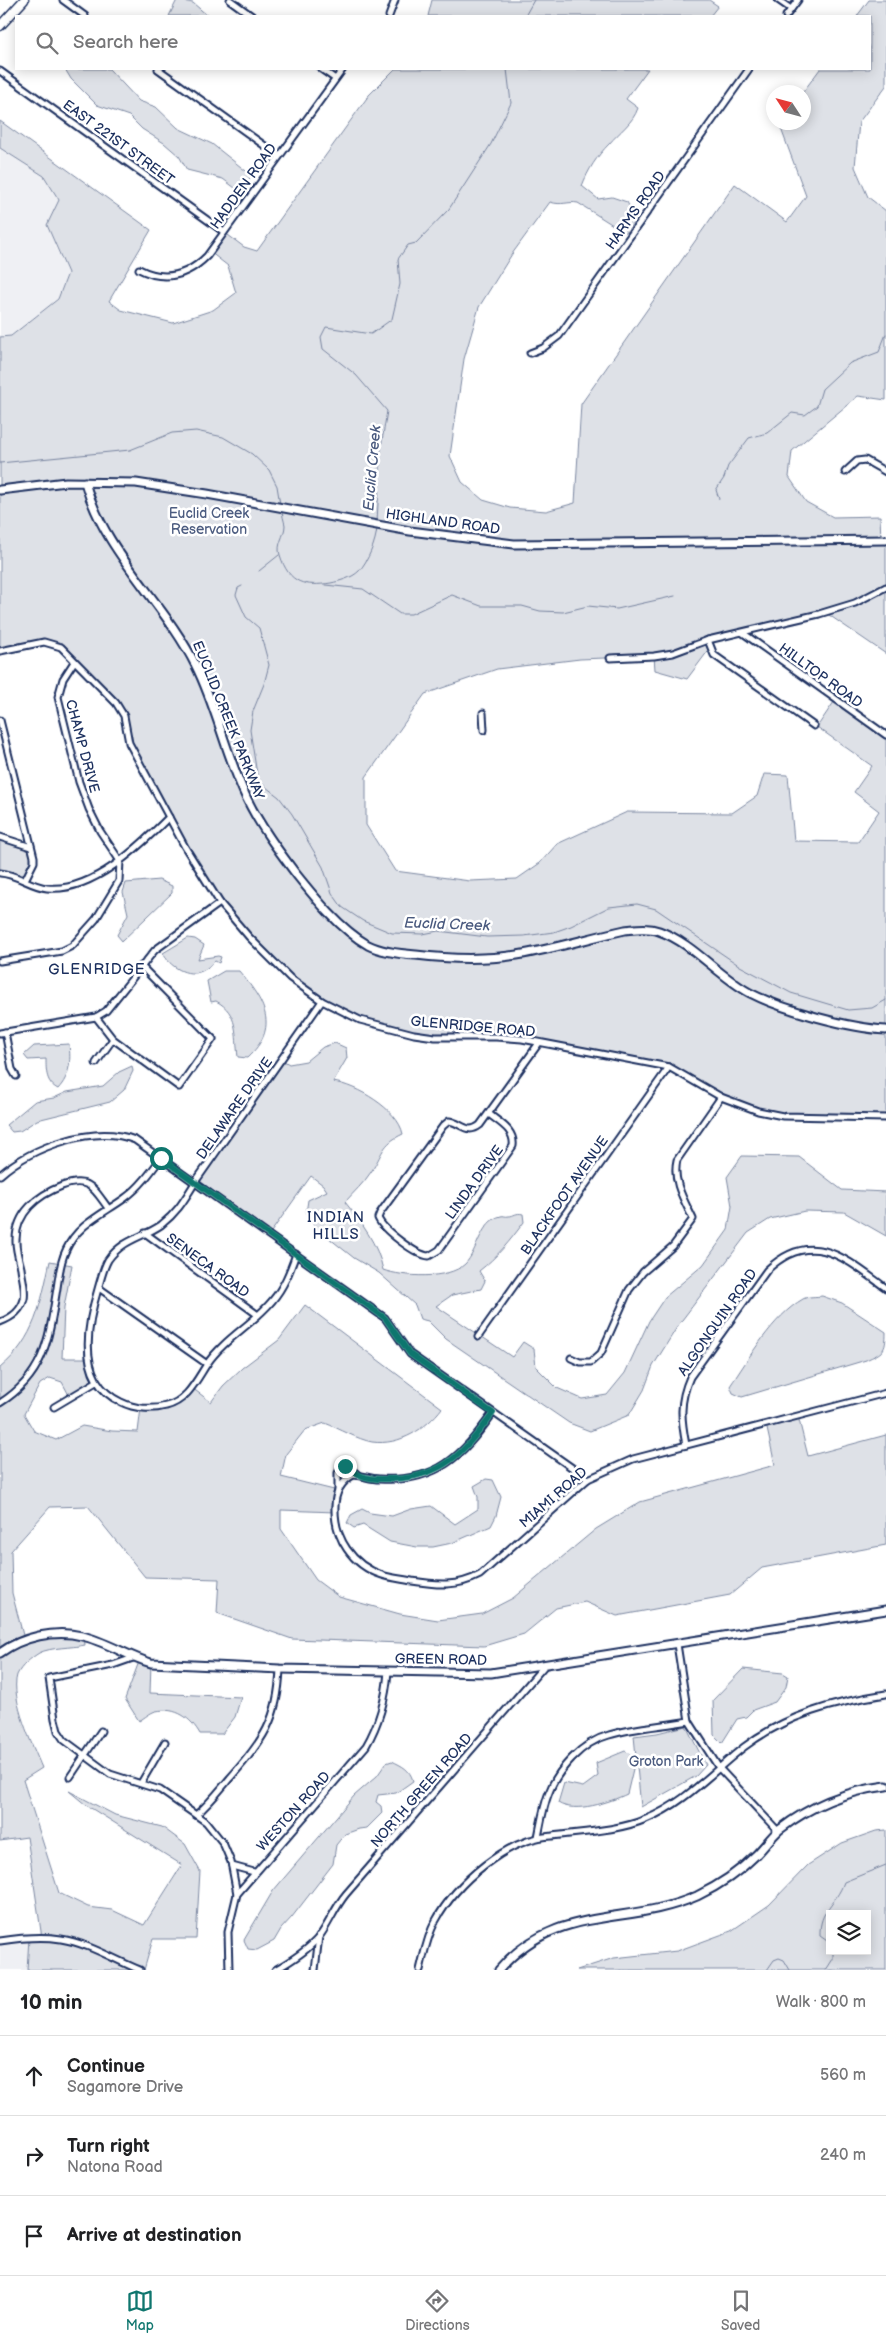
<!DOCTYPE html>
<meta charset="utf-8">
<style>
body{margin:0;font-family:"Balsamiq Sans",sans-serif;background:#f2f2f2;color:#202124}
.controls{position:absolute;right:15px;bottom:15px;display:grid;overflow:hidden;border-radius:0px;box-shadow:0 2px 12px #0003}
.controls button{width:45px;height:45px;display:grid;place-items:center;padding:0;border:0;border-bottom:1px solid #e0e0e0;background:#fff;color:#202124;font:25px sans-serif}
.compass{position:absolute;left:766px;top:85px;width:45px;height:45px;border-radius:50%;background:#fff;box-shadow:0 2px 12px #0003;rotate:306deg}
.stop{position:absolute;width:15px;height:15px;margin:-11px;border:4px solid #0f766e;border-radius:50%;background:#fff}
.stop.end{background:#0f766e;border-color:#fff;box-shadow:0 1px 5px #0008}
.list{margin:0;padding:0;list-style:none}
h2{display:flex;justify-content:space-between;align-items:center;height:65px;margin:0;padding:0 20px;font-size:21px}
h2 small{font-size:16px;font-weight:400;color:#757577}
.list li{display:grid;grid-template-columns:32px 1fr auto;gap:15px;align-items:center;box-sizing:border-box;height:80px;padding:0 20px;border-top:1px solid #e0e0e0}
.list b{display:block;font-size:19px;white-space:nowrap}
.list p{margin:0;font-size:16px;white-space:nowrap;color:#757577}
.list em{font-size:16px;font-style:normal;color:#757577}
.icon{flex:none;width:28px;height:28px;fill:none;stroke:currentColor;stroke-width:2;stroke-linecap:round;stroke-linejoin:round}
.map{position:relative;flex:none;width:886px;height:1970px;overflow:hidden}
.search{position:absolute;background:#fff;box-shadow:0 2px 12px #0003;left:15px;right:15px;top:15px;height:55px;display:flex;align-items:center;gap:12px;box-sizing:border-box;padding:0 18px;border-radius:0px;color:#757577;font-size:19px}
.sheet{height:305px;background:#fff}
nav{display:flex;justify-content:space-around;align-items:center;box-sizing:border-box;height:70px;border-top:1px solid #e0e0e0;background:#fff;font-size:14px;color:#757577}
nav a{display:grid;justify-items:center;gap:2px}
nav .on{color:#0f766e}
.map>svg:first-child{display:block}
.built{fill:#eff0f4}
.green{fill:#dee1e7;stroke:#7c88a2;fill-rule:evenodd}
.lines{fill:none;stroke-linecap:round;stroke-linejoin:round}
.stream{stroke:#77839f;stroke-width:1}
.street-casing{stroke:#1b2f5e;stroke-width:9}
.secondary-casing{stroke:#1b2f5e;stroke-width:11}
.primary-casing{stroke:#1b2f5e;stroke-width:11}
.street{stroke:#fff;stroke-width:5}
.secondary{stroke:#fff;stroke-width:7}
.primary{stroke:#fff;stroke-width:8}
.route{stroke:#0f766e;stroke-width:6}
.labels{text-anchor:middle;stroke-width:5;stroke-linejoin:round;paint-order:stroke}
.street-label{font-size:14px;fill:#1b2f5e;stroke:#fff}
.park-label{font-size:14px;fill:#4c5c80;stroke:#fff}
.water-label{font-size:15px;font-style:italic;fill:#49597e;stroke:#fff}
.neighbourhood-label{font-size:15px;letter-spacing:1px;fill:#1b2f5e;stroke:#fff}
</style>
<div class="map">
<svg width="886" height="1970" viewBox="0 0 886 1970">
<rect width="100%" height="100%" fill="#fff"/>
<filter id="ink" filterUnits="userSpaceOnUse"><feTurbulence type="fractalNoise" baseFrequency=".02" numOctaves="2"/><feDisplacementMap in="SourceGraphic" scale="10" xChannelSelector="R" yChannelSelector="G"/><feConvolveMatrix kernelMatrix="1 2 1 2 8 2 1 2 1" color-interpolation-filters="sRGB"/></filter>
<g filter="url(#ink)">
<g class="built">
<polygon points="0,148 44,176 59,200 54,244 68,273 58,299 11,336 0,337"/>
<polygon points="29,1938 38,1970 0,1970 0,1941"/>
</g>
<g class="green">
<polygon points="177,0 193,3 208,16 169,16"/>
<polygon points="432,0 709,0 718,6 710,16 428,16"/>
<path d="M869,0H886V86L859,122L855,167L868,197L886,211V400L858,396L792,451L789,477L806,502L833,517L880,516L881,540H886V654L826,613L708,640L711,647L687,679L655,670L654,656L580,659L497,669L425,694L366,777V825L395,871L470,881L517,879L540,863L557,844L627,812L732,813L757,796L764,774L788,775L794,841L858,842L879,811L854,792L872,766L817,727L836,699L886,735V1118L783,1116L739,1104L672,1069L522,1039L435,1037L383,1027L322,1001L290,978L220,903L202,875L129,743L120,708L61,647L44,642L0,651V337L11,336L58,299L68,273L47,225L59,200L44,176L0,148V121L151,230L109,301L121,310L173,323L213,310L236,293L228,266L210,252L224,232L244,247L257,251L369,95L395,69H648L626,99L638,108C633,123 619,132 609,144C597,156 588,170 582,186L598,199L612,197L627,202L636,219L627,232H624L578,203C568,201 562,206 550,202L512,254L479,307L464,359L450,456L462,482L483,500L510,508L546,511L575,503L581,404L735,184L787,222L806,196L780,126L782,123L804,122L803,92L820,69H870V16H857Z"/>
<polygon points="65,69 109,69 139,101 156,107 178,128 212,144 251,175 246,187 239,191 223,179 187,170 179,156 164,143 142,129 129,116 97,105 71,79"/>
<polygon points="0,837 31,847 34,857 25,880 0,873"/>
<polygon points="159,880 172,886 172,893 122,941 117,935 128,914 123,892 126,883"/>
<path d="M188,938L195,939L204,945L198,959L218,956L221,957L219,963L215,961C211,964 207,969 202,971C187,978 169,966 163,953Z"/>
<path d="M224,971H239C264,1001 281,1027 247,1058L238,1057C235,1035 239,1013 216,1001L211,1002L207,981Z"/>
<path d="M335,1043L346,1048L347,1058L333,1082C356,1085 398,1109 403,1134C381,1144 383,1154 371,1172C364,1183 354,1192 345,1202C361,1222 378,1244 383,1270C403,1277 448,1280 465,1264C478,1251 480,1221 501,1216C504,1215 505,1217 509,1216C514,1216 516,1212 523,1214L524,1222C510,1241 497,1257 479,1271L485,1281L481,1289L452,1295L436,1306L512,1357L523,1342L534,1349L536,1367L557,1388L582,1399L607,1395L625,1373L649,1321L665,1297L703,1265L728,1230L732,1206L727,1177L742,1156L799,1157L842,1190L886,1192V1236L844,1212L805,1211L770,1219L748,1233L679,1324L653,1366L644,1390L629,1415L590,1431L569,1423L446,1339L428,1321L420,1319L415,1305L379,1273L354,1258L315,1227L306,1213L308,1200L327,1191L323,1185L311,1176L269,1235L196,1182L281,1059L289,1064L306,1061L323,1047Z"/>
<path d="M69,1044C71,1061 70,1076 58,1089C46,1083 46,1071 46,1059L28,1060L24,1055L34,1046Z"/>
<polygon points="132,1066 133,1071 124,1090 110,1102 37,1120 20,1131 12,1132 6,1125 35,1101 54,1098 67,1092 103,1086 119,1072"/>
<path d="M50,1261L72,1265L64,1307L62,1358H88L96,1382L70,1397L62,1382L50,1378L40,1384L24,1414L34,1431L56,1440L82,1426L112,1431L138,1432L141,1408L168,1406L192,1388L211,1402L223,1386L242,1368L279,1340L305,1305L442,1408C427,1428 400,1446 372,1442C357,1439 340,1429 325,1423L305,1430L286,1454L281,1477L338,1491L335,1512L281,1510V1529L316,1580L339,1597L400,1614L438,1620L482,1614L513,1598L596,1529L640,1502L775,1465L766,1424L798,1416L808,1456L886,1435V1545L762,1568L730,1595L617,1616L585,1602L556,1608L524,1634L484,1646L292,1639L217,1613L219,1579L145,1577L88,1506L50,1507L11,1551L12,1593L24,1639L39,1635L84,1636L85,1645C71,1648 51,1647 39,1653C31,1658 21,1666 17,1675C10,1699 33,1746 42,1768L23,1780L59,1893L88,1907L112,1910L144,1925L182,1865L86,1805L69,1791L115,1815L162,1827L185,1844L200,1871L196,1939H153L144,1970H27L29,1938H42L27,1837L0,1841V1368C35,1339 41,1303 50,1261Z"/>
<path d="M822,1296L842,1303L886,1332C886,1352 883,1352 866,1360L742,1397L733,1393L730,1386C749,1358 773,1316 803,1299C808,1296 816,1297 822,1296Z"/>
<polygon points="486,1479 493,1480 501,1497 496,1516 491,1526 452,1543 433,1547 417,1547 390,1542 363,1525 354,1528 347,1523 351,1515 362,1509 370,1513 392,1516 411,1509 431,1506 455,1524 478,1509 478,1497 474,1486"/>
<path d="M140,1659L151,1663L150,1693L241,1697L235,1717L222,1734H200C191,1718 176,1707 156,1711C151,1712 144,1718 139,1721L125,1699Z"/>
<polygon points="743,1669 783,1673 788,1676 786,1687 775,1702 753,1710 746,1717 737,1719 722,1743 714,1735 713,1700"/>
<polygon points="686,1726 706,1765 696,1776 641,1807 634,1736 657,1733"/>
<path d="M625,1751L633,1756V1769L627,1794C610,1802 575,1814 558,1803L564,1783L583,1787L598,1776L596,1763Z"/>
<path d="M392,1761C402,1766 410,1769 413,1781L396,1793L378,1795L376,1802L381,1806L382,1813L367,1828L359,1829L345,1834L336,1845L333,1864L292,1917L281,1929L274,1941L257,1950L248,1949L244,1940L273,1891L354,1796L377,1776L386,1763Z"/>
<path d="M886,1830V1970H577L614,1958L677,1951L731,1931L769,1905L808,1865L842,1843L876,1831ZM830,1914H867V1951H830Z"/>
</g>
<g class="lines">
<g class="stream">
<polyline points="525,16 534,0"/>
<polyline points="0,463 130,450 172,433 196,431 223,437 252,454 269,470 277,486 280,504"/>
<polyline points="719,499 716,490 724,478 728,466 749,438 767,433 792,413 805,415 817,406 822,389 850,363 879,352 886,334"/>
<path d="M282,510C282,515 284,520 285,525C285,536 276,544 280,555C289,584 305,587 331,583C340,581 352,578 359,571C368,561 376,542 377,528"/>
<polyline points="377,522 381,447 387,411 356,375 323,349 321,337 326,327 371,334 392,319 400,284 398,259 408,245 416,243 449,209 491,144 511,103 507,69"/>
<polyline points="259,571 279,555"/>
<polyline points="325,585 363,589 400,614 411,614 452,595 481,606 522,606 540,611 563,612 588,606 617,609 675,596"/>
<polyline points="242,586 238,588 236,595 246,617 259,628 269,665 264,684 253,711 250,730 258,781 279,797 292,814 323,867 332,893 342,907 363,921 392,933 423,934 438,931 487,937 524,936 554,932 571,926 609,907 637,904 656,909 740,966 791,993 848,1010 872,1008 886,1000"/>
<path d="M830,1943L820,1936C819,1909 836,1905 844,1882L886,1865"/>
<polyline points="767,1970 774,1960 779,1958 784,1960 790,1970"/>
<polyline points="826,1970 833,1959 833,1951"/>
</g>
<g class="street-casing">
<g id="street">
<polyline points="63,0 85,16"/>
<polyline points="230,0 252,16"/>
<polyline points="778,0 791,9"/>
<polyline points="389,16 395,0"/>
<polyline points="786,16 798,0"/>
<polyline points="158,69 279,156"/>
<polyline points="321,69 334,78"/>
<polyline points="0,71 224,232"/>
<path d="M139,269C164,282 187,276 207,256L343,69"/>
<polyline points="530,353 543,348 559,336 749,69"/>
<polyline points="845,472 857,461 865,460 886,472"/>
<polyline points="743,633 886,735"/>
<polyline points="708,640 714,655 814,726"/>
<polyline points="0,651 44,642 61,647 116,703 124,716 129,743 185,847 220,903 249,937 290,978 322,1001 360,1020 414,1034 435,1037 496,1037 522,1039 669,1067 721,1097 758,1111 783,1116 886,1118"/>
<polyline points="610,658 654,656 673,653 708,640 819,614 855,603 886,587"/>
<polyline points="483,713 484,730"/>
<polyline points="0,720 34,857 34,862 25,880"/>
<polyline points="0,837 31,847"/>
<path d="M0,873C17,874 30,886 47,888C92,893 140,846 169,817"/>
<polyline points="0,961 62,951 72,946 96,919 119,881 120,861 100,831 89,809 79,782 58,697 63,679 74,662"/>
<polyline points="96,1017 113,1039 179,1087 213,1039 141,966"/>
<polyline points="5,1032 12,1069 16,1076"/>
<polyline points="0,1033 96,1017 106,1011 155,950 220,903"/>
<polyline points="96,1063 113,1039"/>
<path d="M489,1114C500,1123 515,1130 513,1146L439,1250L429,1256C416,1255 383,1230 378,1218L380,1213L443,1126L449,1121C462,1123 467,1135 480,1125L539,1043"/>
<path d="M0,1175C32,1147 94,1124 135,1140L385,1318L410,1354L588,1479"/>
<polyline points="145,1233 258,1315"/>
<path d="M296,1254C290,1271 284,1287 272,1301C253,1324 224,1339 207,1364C196,1381 187,1401 166,1406C152,1410 135,1409 121,1402C77,1382 86,1328 98,1289C101,1279 103,1269 108,1260C123,1239 142,1238 161,1225C180,1210 185,1198 198,1178L322,1001"/>
<polyline points="99,1288 207,1364"/>
<path d="M0,1322C11,1318 21,1311 24,1299C26,1289 22,1278 21,1268C19,1260 16,1250 16,1242C15,1213 38,1195 62,1186C89,1176 94,1189 108,1208"/>
<polyline points="478,1337 669,1067"/>
<path d="M571,1358L580,1362H591L601,1353L629,1290L643,1272L673,1246L693,1219C684,1200 672,1181 677,1160L721,1097"/>
<path d="M0,1403C46,1374 49,1337 57,1288C59,1275 60,1262 66,1250C78,1224 103,1214 125,1198C140,1187 151,1172 161,1158"/>
<polyline points="54,1407 96,1382"/>
<path d="M493,1413C462,1456 437,1483 379,1479C370,1479 362,1475 353,1475C341,1482 335,1493 335,1507C334,1538 352,1565 382,1575C391,1578 402,1579 412,1581C437,1585 457,1587 480,1575L588,1479L633,1459L886,1393"/>
<path d="M686,1445C681,1419 679,1402 690,1377L767,1270C812,1227 846,1259 886,1288"/>
<polyline points="338,1490 338,1473 342,1466 351,1469 358,1475"/>
<polyline points="677,1644 689,1721 719,1768 778,1831"/>
<polyline points="133,1658 113,1665 49,1678 55,1719 58,1731 64,1740 110,1774 160,1790 206,1822 223,1843 231,1862 237,1894"/>
<polyline points="70,1777 101,1731"/>
<polyline points="141,1783 165,1742"/>
<path d="M196,1815C209,1804 219,1791 230,1778C263,1741 278,1720 280,1669"/>
<path d="M538,1837C541,1823 543,1808 548,1795C557,1770 582,1742 609,1735C634,1727 663,1726 689,1721"/>
<polyline points="232,1866 254,1872"/>
<path d="M0,1941C20,1938 41,1936 61,1939C88,1943 115,1960 140,1970"/>
<path d="M229,1970L228,1932L237,1894L366,1746C380,1722 386,1699 388,1671"/>
<path d="M275,1970C291,1961 307,1951 319,1937C329,1924 335,1907 346,1894L545,1665"/>
<polyline points="315,1970 319,1936"/>
<path d="M420,1970C424,1954 427,1937 435,1922C456,1883 507,1838 552,1836C582,1832 618,1831 646,1819C684,1804 713,1771 744,1747C786,1715 835,1702 886,1694"/>
</g>
</g>
<g class="secondary-casing">
<g id="secondary">
<path d="M85,482C104,553 164,601 196,666C217,708 226,756 247,799C260,826 278,850 296,874C316,899 340,929 368,945C382,952 401,954 416,955C449,959 484,960 517,955C553,949 589,938 625,930C636,929 648,927 659,931C693,943 718,976 750,993C783,1010 849,1028 886,1030"/>
<polyline points="0,490 66,482 136,483 207,494 410,531 514,544 886,540"/>
<path d="M0,1653C22,1637 55,1629 82,1636C105,1641 127,1656 151,1663L280,1669L491,1673L886,1610"/>
<path d="M499,1970C556,1903 627,1927 697,1896C718,1886 739,1872 756,1855C764,1847 771,1837 779,1830C811,1805 846,1791 886,1786"/>
</g>
</g>
<g class="primary-casing">
<polyline id="primary" points="0,26 24,0"/>
</g>
<use href="#street" class="street"/>
<use href="#secondary" class="secondary"/>
<use href="#primary" class="primary"/>
</g>
</g>
<g class="lines" filter="url(#ink)">
<path class="route" d="M161,1158L385,1318L410,1354L493,1413C465,1452 443,1477 392,1479C381,1479 368,1480 358,1474C354,1472 350,1468 345,1466"/>
</g>
<g class="labels">
<g class="street-label">
<text transform="translate(119 142) rotate(36)" y="5">EAST 221ST STREET</text>
<text transform="translate(243 186) rotate(-54)" y="5">HADDEN ROAD</text>
<text transform="translate(635 210) rotate(-55)" y="5">HARMS ROAD</text>
<text transform="translate(443 521) rotate(8)" y="5">HIGHLAND ROAD</text>
<text transform="translate(821 675) rotate(36)" y="5">HILLTOP ROAD</text>
<text transform="translate(229 720) rotate(68)" y="5">EUCLID CREEK PARKWAY</text>
<text transform="translate(83 746) rotate(75)" y="5">CHAMP DRIVE</text>
<text transform="translate(473 1026) rotate(5)" y="5">GLENRIDGE ROAD</text>
<text transform="translate(234 1108) rotate(-55)" y="5">DELAWARE DRIVE</text>
<text transform="translate(474 1182) rotate(-54)" y="5">LINDA DRIVE</text>
<text transform="translate(564 1195) rotate(-55)" y="5">BLACKFOOT AVENUE</text>
<text transform="translate(208 1265) rotate(36)" y="5">SENECA ROAD</text>
<text transform="translate(717 1322) rotate(-55)" y="5">ALGONQUIN ROAD</text>
<text transform="translate(553 1497) rotate(-41)" y="5">MIAMI ROAD</text>
<text transform="translate(441 1659) rotate(1)" y="5">GREEN ROAD</text>
<text transform="translate(421 1790) rotate(-49)" y="5">NORTH GREEN ROAD</text>
<text transform="translate(293 1811) rotate(-48)" y="5">WESTON ROAD</text>
</g>
<g class="park-label">
<text x="209" y="518">Euclid Creek<tspan x="209" dy="16">Reservation</tspan></text>
<text x="666" y="1766">Groton Park</text>
</g>
<g class="water-label">
<text transform="translate(372 468) rotate(-85)" y="5">Euclid Creek</text>
<text transform="translate(447 924) rotate(2)" y="5">Euclid Creek</text>
</g>
<g class="neighbourhood-label">
<text x="97" y="974">GLENRIDGE</text>
<text x="336" y="1222">INDIAN<tspan x="336" dy="17">HILLS</tspan></text>
</g>
</g>
</svg>
<div class="controls">
<button><svg class="icon" aria-label="layers" viewBox="0 0 24 24"><path d="M12 4l9 5-9 5-9-5zM3 14l9 5 9-5"/></svg></button>
</div>
<svg class="compass" viewBox="-18 -18 36 36"><path d="M0-13l5 13h-10z" fill="#e53935"/><path d="M0 13l5-13h-10z" fill="#757577"/></svg>
<div class="stop" style="left:161px;top:1158px"></div>
<div class="stop end" style="left:345px;top:1466px"></div>
<div class="search"><svg class="icon" aria-label="search" viewBox="0 0 24 24"><circle cx="10" cy="10" r="6"/><path d="M15 15l6 6"/></svg>Search here</div>
</div>
<section class="sheet">
<h2>10 min<small>Walk · 800 m</small></h2>
<ul class="list">
<li><svg class="icon" aria-label="ahead" viewBox="0 0 24 24"><path d="M12 20V5M6 11l6-6 6 6"/></svg><div><b>Continue</b><p>Sagamore Drive</p></div><em>560 m</em></li>
<li><svg class="icon" aria-label="right" viewBox="0 0 24 24"><path d="M7 20v-9h11M14 6l5 5-5 5"/></svg><div><b>Turn right</b><p>Natona Road</p></div><em>240 m</em></li>
<li><svg class="icon" aria-label="arrive" viewBox="0 0 24 24"><path d="M6 21V4h12l-3 4 3 4H6"/></svg><div><b>Arrive at destination</b></div></li>
</ul>
</section>
<nav>
<a class="on"><svg class="icon" aria-label="map" viewBox="0 0 24 24"><path d="M3 6l6-2 6 2 6-2v14l-6 2-6-2-6 2zM9 4v14M15 6v14"/></svg>Map</a>
<a><svg class="icon" aria-label="directions" viewBox="0 0 24 24"><path d="M12 3l9 9-9 9-9-9zM9 14v-3h6M13 9l2 2-2 2"/></svg>Directions</a>
<a><svg class="icon" aria-label="saved" viewBox="0 0 24 24"><path d="M7 4h10v16l-5-4-5 4z"/></svg>Saved</a>
</nav>
